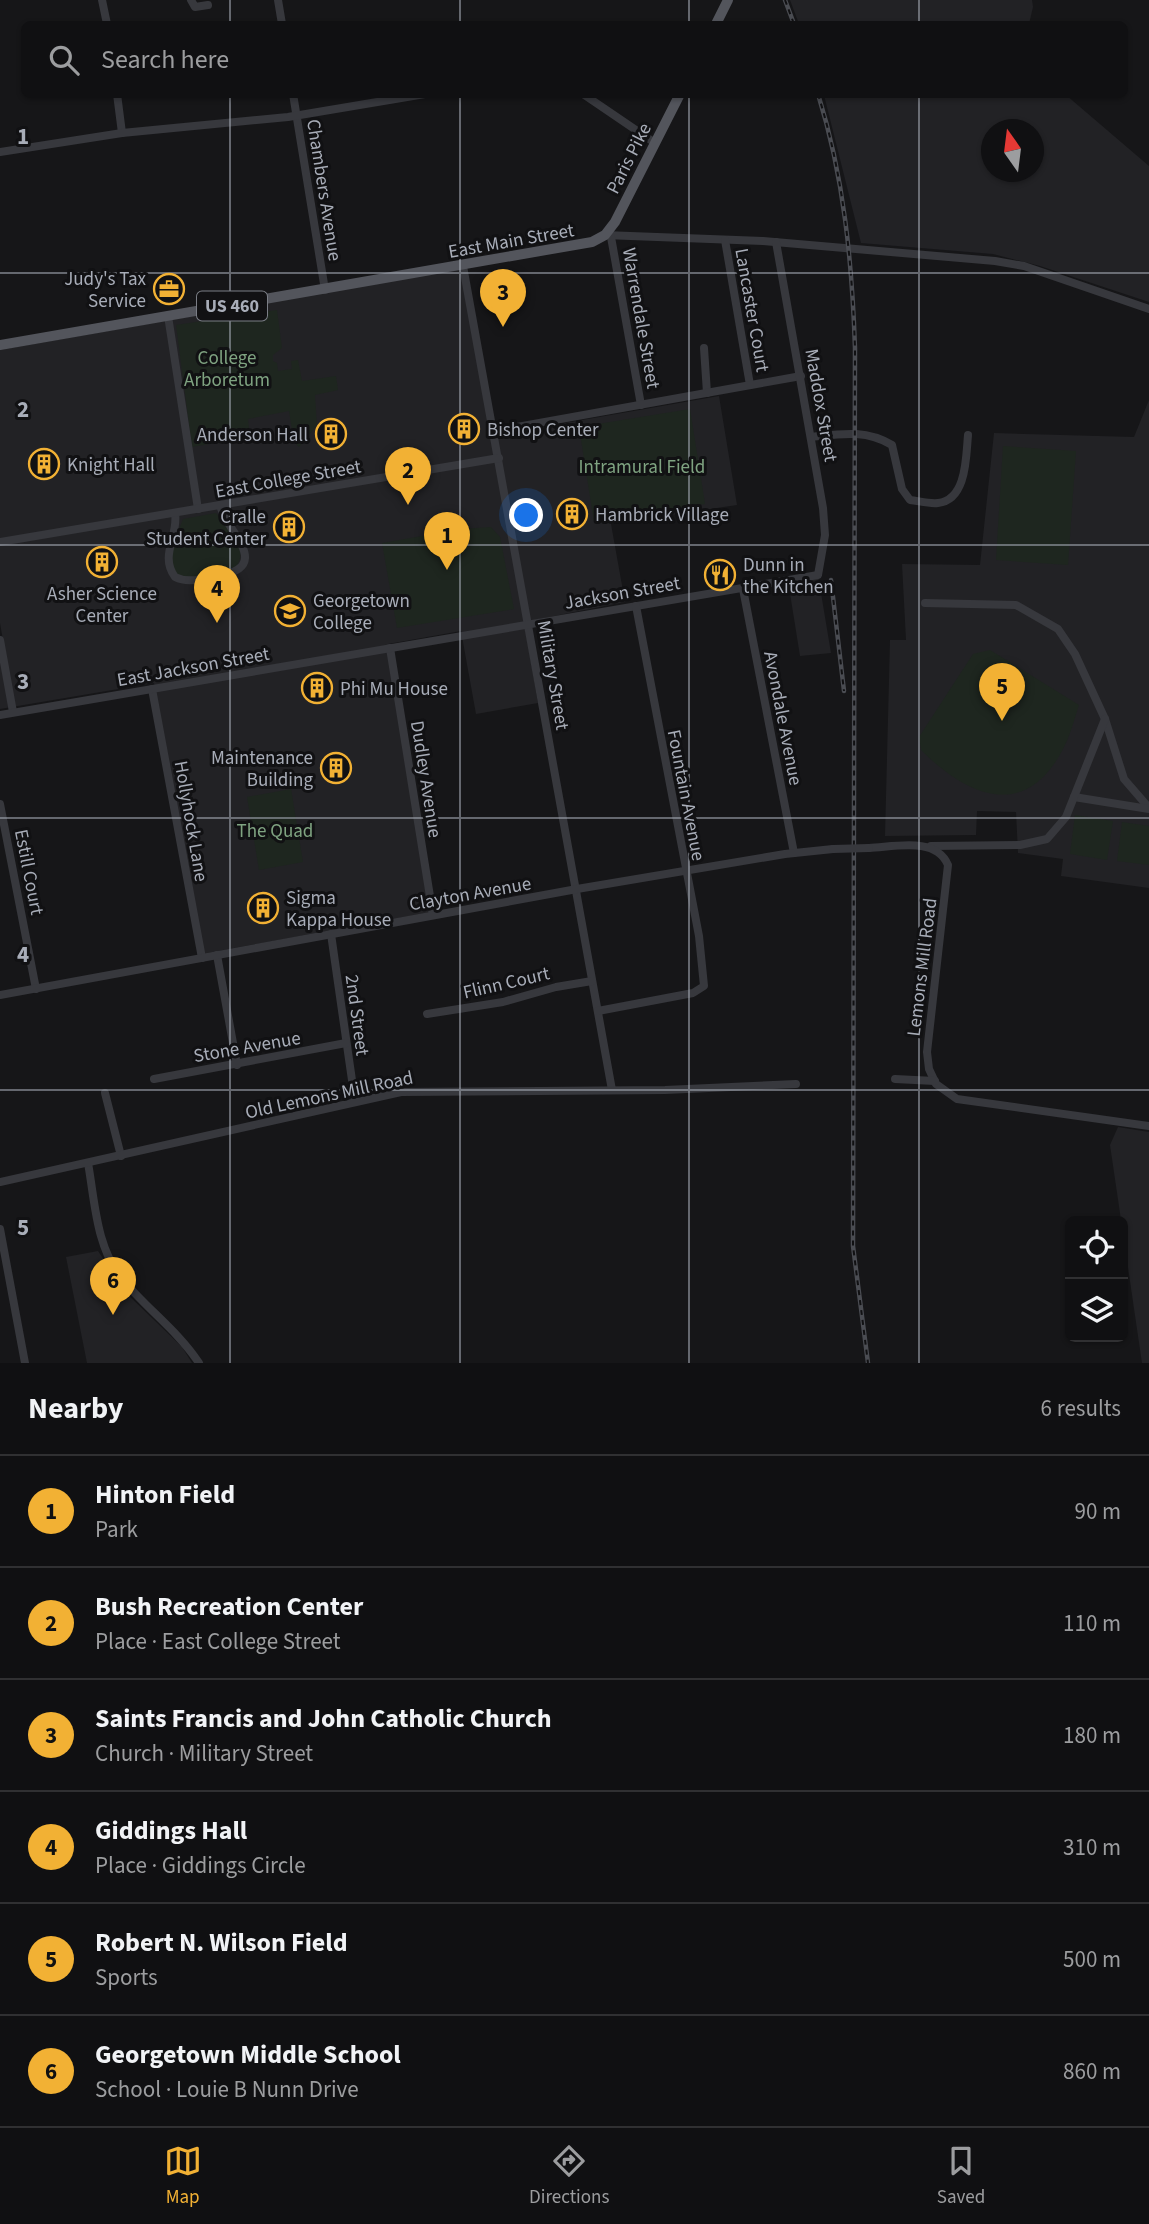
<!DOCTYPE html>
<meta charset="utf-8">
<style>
body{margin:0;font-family:"Source Sans 3",sans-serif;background:#1e1e20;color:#f1f3f6}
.controls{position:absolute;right:21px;bottom:21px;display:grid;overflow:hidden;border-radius:10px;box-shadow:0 2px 5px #0004}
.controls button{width:63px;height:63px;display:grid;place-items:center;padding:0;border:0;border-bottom:2px solid #303032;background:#101012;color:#f1f3f6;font:35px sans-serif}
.compass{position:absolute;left:981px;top:119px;width:63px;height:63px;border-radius:50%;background:#101012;box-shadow:0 2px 5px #0004;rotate:346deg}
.you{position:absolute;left:527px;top:516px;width:24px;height:24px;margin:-18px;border:5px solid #fff;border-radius:50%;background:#1a73e8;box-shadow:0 0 0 10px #1a73e833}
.badge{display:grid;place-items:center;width:46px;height:46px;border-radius:50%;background:#f2b134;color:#111;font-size:23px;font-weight:700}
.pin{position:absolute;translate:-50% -58px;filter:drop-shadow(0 2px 4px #0008)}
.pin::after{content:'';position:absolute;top:37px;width:24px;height:21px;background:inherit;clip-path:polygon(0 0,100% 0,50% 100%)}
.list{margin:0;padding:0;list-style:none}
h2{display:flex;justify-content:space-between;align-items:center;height:91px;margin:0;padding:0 28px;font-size:30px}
h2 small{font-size:23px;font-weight:400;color:#9c9d9f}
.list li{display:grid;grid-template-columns:46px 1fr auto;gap:21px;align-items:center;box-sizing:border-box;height:112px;padding:0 28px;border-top:2px solid #303032}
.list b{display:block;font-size:26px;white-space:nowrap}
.list p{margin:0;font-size:23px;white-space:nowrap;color:#9c9d9f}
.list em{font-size:23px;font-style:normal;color:#9c9d9f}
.icon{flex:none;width:38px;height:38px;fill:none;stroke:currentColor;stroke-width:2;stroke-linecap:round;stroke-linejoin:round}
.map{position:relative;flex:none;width:1149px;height:1363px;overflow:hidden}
.search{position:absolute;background:#101012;box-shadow:0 2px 5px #0004;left:21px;right:21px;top:21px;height:77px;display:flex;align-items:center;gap:18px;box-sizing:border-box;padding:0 24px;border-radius:10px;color:#9c9d9f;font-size:26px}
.sheet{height:763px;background:#101012}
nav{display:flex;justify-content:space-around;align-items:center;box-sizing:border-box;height:98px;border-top:2px solid #303032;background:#101012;font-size:19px;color:#9c9d9f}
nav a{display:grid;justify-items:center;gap:4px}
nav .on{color:#f2b134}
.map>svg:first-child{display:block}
.built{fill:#222225;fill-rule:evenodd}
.green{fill:#1e261f}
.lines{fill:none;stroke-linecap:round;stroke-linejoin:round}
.minor{stroke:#37383d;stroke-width:8}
.major{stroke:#53555c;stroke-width:10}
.rail-casing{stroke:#4a4c52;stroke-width:4.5}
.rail{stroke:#111113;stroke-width:2;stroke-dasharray:5;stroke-linecap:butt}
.minor-bridge{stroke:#37383d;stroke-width:8}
.grid{fill:none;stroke:#a8adb8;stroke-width:2;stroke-opacity:0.55}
.labels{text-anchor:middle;stroke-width:6;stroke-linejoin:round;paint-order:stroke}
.shield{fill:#111113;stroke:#7b7e86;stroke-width:2}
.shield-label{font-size:18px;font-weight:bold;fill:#a8adb8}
.street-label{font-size:19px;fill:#a8adb8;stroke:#111113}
.poi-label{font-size:19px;fill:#a8adb8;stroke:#111113;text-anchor:start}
.park-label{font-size:19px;fill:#7fa381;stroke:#111113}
.grid-label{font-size:23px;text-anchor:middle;font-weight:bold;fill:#a8adb8;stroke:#111113;stroke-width:6;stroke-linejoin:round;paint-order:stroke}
</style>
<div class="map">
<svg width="1149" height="1363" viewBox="0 0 1149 1363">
<rect width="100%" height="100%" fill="#161618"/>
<g class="built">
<polygon points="790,0 1032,0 1033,7 1029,24 799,24"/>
<path d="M824,95H1066L1149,166V302L1040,266L993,254L861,243ZM992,130H1034V172H992Z"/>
<polygon points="461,269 491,436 719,396 737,505 611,524 625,602 524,622 538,703 476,714 461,631 388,644 431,912 202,954 154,683 0,709 0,653 5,652 0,623 0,350"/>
<polygon points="1149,400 1149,888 1061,876 1063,859 1018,853 1016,812 977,811 976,835 885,836 890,640 906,640 902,564 980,565 994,433 1134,437"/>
<polygon points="818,575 831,653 800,656 788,581"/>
<polygon points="1118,1127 1149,1132 1149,1363 1142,1363 1110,1145"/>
<polygon points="98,1251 125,1292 182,1347 192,1363 87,1363 66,1257"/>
</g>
<g class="green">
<polygon points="277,310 282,348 273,355 273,361 277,363 278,371 292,369 291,361 298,360 302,381 336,376 338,390 315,395 317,425 299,447 294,442 289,411 248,419 250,437 192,447 176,325"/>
<polygon points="690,409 705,504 594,522 579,427"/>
<polygon points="1003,446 1076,451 1068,565 996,560"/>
<path d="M216,513C228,528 253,552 233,570L189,578L177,574C166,556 176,537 183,519Z"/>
<polygon points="491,527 500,537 514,609 397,628 382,543 462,529"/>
<path d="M990,650L1079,705C1074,720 1070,737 1062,751C1024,822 966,795 921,750L919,737L973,654Z"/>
<polygon points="291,789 303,862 259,870 247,797"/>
<polygon points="1075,815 1113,821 1107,860 1070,854"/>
<polygon points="1122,822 1149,826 1149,865 1117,861"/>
</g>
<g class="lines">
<g class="minor">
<polyline points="102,0 107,24"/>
<polyline points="191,0 195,7 208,5"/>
<polyline points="278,0 282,24"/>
<polyline points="117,94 122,133"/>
<polyline points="293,94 325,290"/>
<polyline points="583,94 655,143"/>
<polyline points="0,152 122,133 288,117 425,94"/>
<polyline points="604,235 763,241 995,261 1024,266 1149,309"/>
<polyline points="611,237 641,405"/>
<polyline points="725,240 750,385"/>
<polyline points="463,266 612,1090"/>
<polyline points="168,316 198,509"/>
<polyline points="704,348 707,393"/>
<polyline points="494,431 801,376"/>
<path d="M811,437C840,434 865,429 892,445L902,489L910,500C919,501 929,504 938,503C967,500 966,456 968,435"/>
<path d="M175,513C179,536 159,555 175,577C189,584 204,578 218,576C275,566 225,531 220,505"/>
<polyline points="0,542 499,458"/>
<polyline points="743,589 794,853"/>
<polyline points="925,603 1016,605 1058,629 1075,654 1105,719 1124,779 1149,808"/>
<polyline points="0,640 13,712"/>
<polyline points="390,648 433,915"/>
<polyline points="152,689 202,958"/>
<polyline points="0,715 818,575 825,535 823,508 776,242"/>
<polyline points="1074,797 1149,809"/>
<polyline points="0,804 36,989"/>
<polyline points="931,846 1020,845 1047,839 1066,817 1105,719"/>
<path d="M869,848C894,847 936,836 948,865L927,1052L929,1069L936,1084L957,1099L1149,1126"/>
<polyline points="331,934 355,1101"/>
<polyline points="217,955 237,1065"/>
<polyline points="0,995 577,889 785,854 833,849"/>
<polyline points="598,1011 693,993 704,986 699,936 636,606"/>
<polyline points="427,1014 503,1002 556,987 592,981"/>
<polyline points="154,1079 346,1043"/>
<polyline points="895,1079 935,1081"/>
<polyline points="105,1093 121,1156"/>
<path d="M88,1163C95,1202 96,1248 123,1280C147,1309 178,1331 199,1363"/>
<polyline points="0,1182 401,1092 665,1090 796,1084"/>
<polyline points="0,1229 25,1363"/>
</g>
<g class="major">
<polyline points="716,24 728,0"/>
<polyline points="0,345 592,242 605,235 615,222 680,94"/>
</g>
<g class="rail-casing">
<g id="rail">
<polyline points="785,0 794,24"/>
<path d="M818,94C844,177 852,262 855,348L853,1246L868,1363"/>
<polyline points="831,580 844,691"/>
</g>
</g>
<use href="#rail" class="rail"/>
<polyline class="minor-bridge" points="833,849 869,848"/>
</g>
<path class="grid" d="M230,0V24M460,0V24M689,0V24M919,0V24M230,94V1363M460,94V1363M689,94V1363M919,94V1363M0,273H1149M0,545H1149M0,818H1149M0,1090H1149"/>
<defs>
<g id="office-ring" transform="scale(1.575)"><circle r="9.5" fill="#111113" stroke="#f2b134" stroke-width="1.5"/><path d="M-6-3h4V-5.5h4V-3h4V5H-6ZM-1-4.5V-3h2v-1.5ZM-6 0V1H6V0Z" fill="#f2b134"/></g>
<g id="building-ring" transform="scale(1.575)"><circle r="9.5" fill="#111113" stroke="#f2b134" stroke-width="1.5"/><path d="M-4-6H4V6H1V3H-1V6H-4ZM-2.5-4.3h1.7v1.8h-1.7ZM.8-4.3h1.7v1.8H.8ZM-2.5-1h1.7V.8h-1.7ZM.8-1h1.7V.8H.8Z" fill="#f2b134"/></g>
<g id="restaurant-ring" transform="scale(1.575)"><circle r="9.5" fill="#111113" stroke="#f2b134" stroke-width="1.5"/><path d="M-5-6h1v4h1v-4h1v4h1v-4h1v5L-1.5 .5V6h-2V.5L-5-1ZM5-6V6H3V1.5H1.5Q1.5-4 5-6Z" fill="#f2b134"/></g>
<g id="university-ring" transform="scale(1.575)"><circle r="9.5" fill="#111113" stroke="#f2b134" stroke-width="1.5"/><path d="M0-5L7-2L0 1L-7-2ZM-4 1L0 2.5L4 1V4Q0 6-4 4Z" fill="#f2b134"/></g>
</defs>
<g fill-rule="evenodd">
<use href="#office-ring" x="169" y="289"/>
<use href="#building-ring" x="464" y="429"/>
<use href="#building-ring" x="331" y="434"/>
<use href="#building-ring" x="44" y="464"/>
<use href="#building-ring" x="572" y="514"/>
<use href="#building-ring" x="289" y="527"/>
<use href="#building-ring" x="102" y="562"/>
<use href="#restaurant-ring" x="720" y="575"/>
<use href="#university-ring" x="290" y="611"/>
<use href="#building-ring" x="317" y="688"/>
<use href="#building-ring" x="336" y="768"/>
<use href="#building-ring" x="263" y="908"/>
</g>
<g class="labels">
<rect class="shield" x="197" y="291.5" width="70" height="29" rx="5"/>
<g class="shield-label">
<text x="232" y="312">US 460</text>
</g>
<g class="street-label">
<text transform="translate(628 158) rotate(-63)" y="7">Paris Pike</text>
<text transform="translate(325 190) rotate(81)" y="7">Chambers Avenue</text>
<text transform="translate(511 240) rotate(-10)" y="7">East Main Street</text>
<text transform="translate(753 310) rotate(80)" y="7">Lancaster Court</text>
<text transform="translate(642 318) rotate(80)" y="7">Warrendale Street</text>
<text transform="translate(822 405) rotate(80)" y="7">Maddox Street</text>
<text transform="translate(288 478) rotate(-10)" y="7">East College Street</text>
<text transform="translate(622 592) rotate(-10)" y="7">Jackson Street</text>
<text transform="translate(193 666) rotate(-10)" y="7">East Jackson Street</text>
<text transform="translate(554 675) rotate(80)" y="7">Military Street</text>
<text transform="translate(784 718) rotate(79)" y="7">Avondale Avenue</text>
<text transform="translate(427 779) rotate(81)" y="7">Dudley Avenue</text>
<text transform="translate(687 795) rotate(79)" y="7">Fountain Avenue</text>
<text transform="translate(192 821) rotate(80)" y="7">Hollyhock Lane</text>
<text transform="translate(30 872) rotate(79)" y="7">Estill Court</text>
<text transform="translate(470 893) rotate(-10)" y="7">Clayton Avenue</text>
<text transform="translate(921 967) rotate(-83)" y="7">Lemons Mill Road</text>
<text transform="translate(506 982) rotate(-13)" y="7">Flinn Court</text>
<text transform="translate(358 1015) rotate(82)" y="7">2nd Street</text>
<text transform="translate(247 1046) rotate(-10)" y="7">Stone Avenue</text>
<text transform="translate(329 1094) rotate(-12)" y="7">Old Lemons Mill Road</text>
</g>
<g class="poi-label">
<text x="146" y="285" text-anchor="end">Judy's Tax<tspan x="146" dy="22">Service</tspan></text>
<text x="487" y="436">Bishop Center</text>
<text x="308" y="441" text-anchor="end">Anderson Hall</text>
<text x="67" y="471">Knight Hall</text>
<text x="595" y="521">Hambrick Village</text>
<text x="266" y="523" text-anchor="end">Cralle<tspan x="266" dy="22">Student Center</tspan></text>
<text x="743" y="571">Dunn in<tspan x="743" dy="22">the Kitchen</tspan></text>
<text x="102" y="600" text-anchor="middle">Asher Science<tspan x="102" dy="22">Center</tspan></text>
<text x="313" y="607">Georgetown<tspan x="313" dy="22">College</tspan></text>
<text x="340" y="695">Phi Mu House</text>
<text x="313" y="764" text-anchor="end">Maintenance<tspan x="313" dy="22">Building</tspan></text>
<text x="286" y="904">Sigma<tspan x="286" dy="22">Kappa House</tspan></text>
</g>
<g class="park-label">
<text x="227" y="364">College<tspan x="227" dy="22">Arboretum</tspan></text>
<text x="642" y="473">Intramural Field</text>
<text x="275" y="837">The Quad</text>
</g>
</g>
<g class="grid-label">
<text x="23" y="144">1</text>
<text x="23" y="417">2</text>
<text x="23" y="689">3</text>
<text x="23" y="962">4</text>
<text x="23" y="1235">5</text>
</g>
</svg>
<div class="controls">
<button><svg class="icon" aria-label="locate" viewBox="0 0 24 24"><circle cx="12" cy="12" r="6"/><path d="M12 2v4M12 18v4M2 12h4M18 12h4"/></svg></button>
<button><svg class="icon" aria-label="layers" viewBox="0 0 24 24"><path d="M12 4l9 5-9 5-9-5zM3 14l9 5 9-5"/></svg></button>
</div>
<svg class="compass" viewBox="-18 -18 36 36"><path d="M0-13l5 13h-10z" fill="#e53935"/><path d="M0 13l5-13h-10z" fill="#9c9d9f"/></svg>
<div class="you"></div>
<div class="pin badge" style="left:447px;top:570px">1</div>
<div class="pin badge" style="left:408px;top:505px">2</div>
<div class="pin badge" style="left:503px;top:327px">3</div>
<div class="pin badge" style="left:217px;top:623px">4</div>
<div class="pin badge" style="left:1002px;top:721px">5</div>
<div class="pin badge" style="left:113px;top:1315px">6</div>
<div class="search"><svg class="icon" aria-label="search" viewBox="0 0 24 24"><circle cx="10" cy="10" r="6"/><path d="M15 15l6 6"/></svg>Search here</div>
</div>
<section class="sheet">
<h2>Nearby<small>6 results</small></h2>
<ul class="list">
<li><span class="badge">1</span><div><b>Hinton Field</b><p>Park</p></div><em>90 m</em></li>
<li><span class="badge">2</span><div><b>Bush Recreation Center</b><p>Place · East College Street</p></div><em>110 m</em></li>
<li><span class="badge">3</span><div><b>Saints Francis and John Catholic Church</b><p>Church · Military Street</p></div><em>180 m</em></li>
<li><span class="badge">4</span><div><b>Giddings Hall</b><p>Place · Giddings Circle</p></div><em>310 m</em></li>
<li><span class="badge">5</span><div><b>Robert N. Wilson Field</b><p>Sports</p></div><em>500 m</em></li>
<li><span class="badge">6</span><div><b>Georgetown Middle School</b><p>School · Louie B Nunn Drive</p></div><em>860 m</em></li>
</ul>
</section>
<nav>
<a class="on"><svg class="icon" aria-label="map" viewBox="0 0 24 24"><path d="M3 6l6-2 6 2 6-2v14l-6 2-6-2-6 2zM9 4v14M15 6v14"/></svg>Map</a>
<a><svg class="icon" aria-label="directions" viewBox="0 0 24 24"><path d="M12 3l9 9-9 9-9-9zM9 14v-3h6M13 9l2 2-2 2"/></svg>Directions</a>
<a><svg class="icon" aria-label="saved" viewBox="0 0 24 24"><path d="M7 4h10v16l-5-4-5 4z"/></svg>Saved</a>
</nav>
